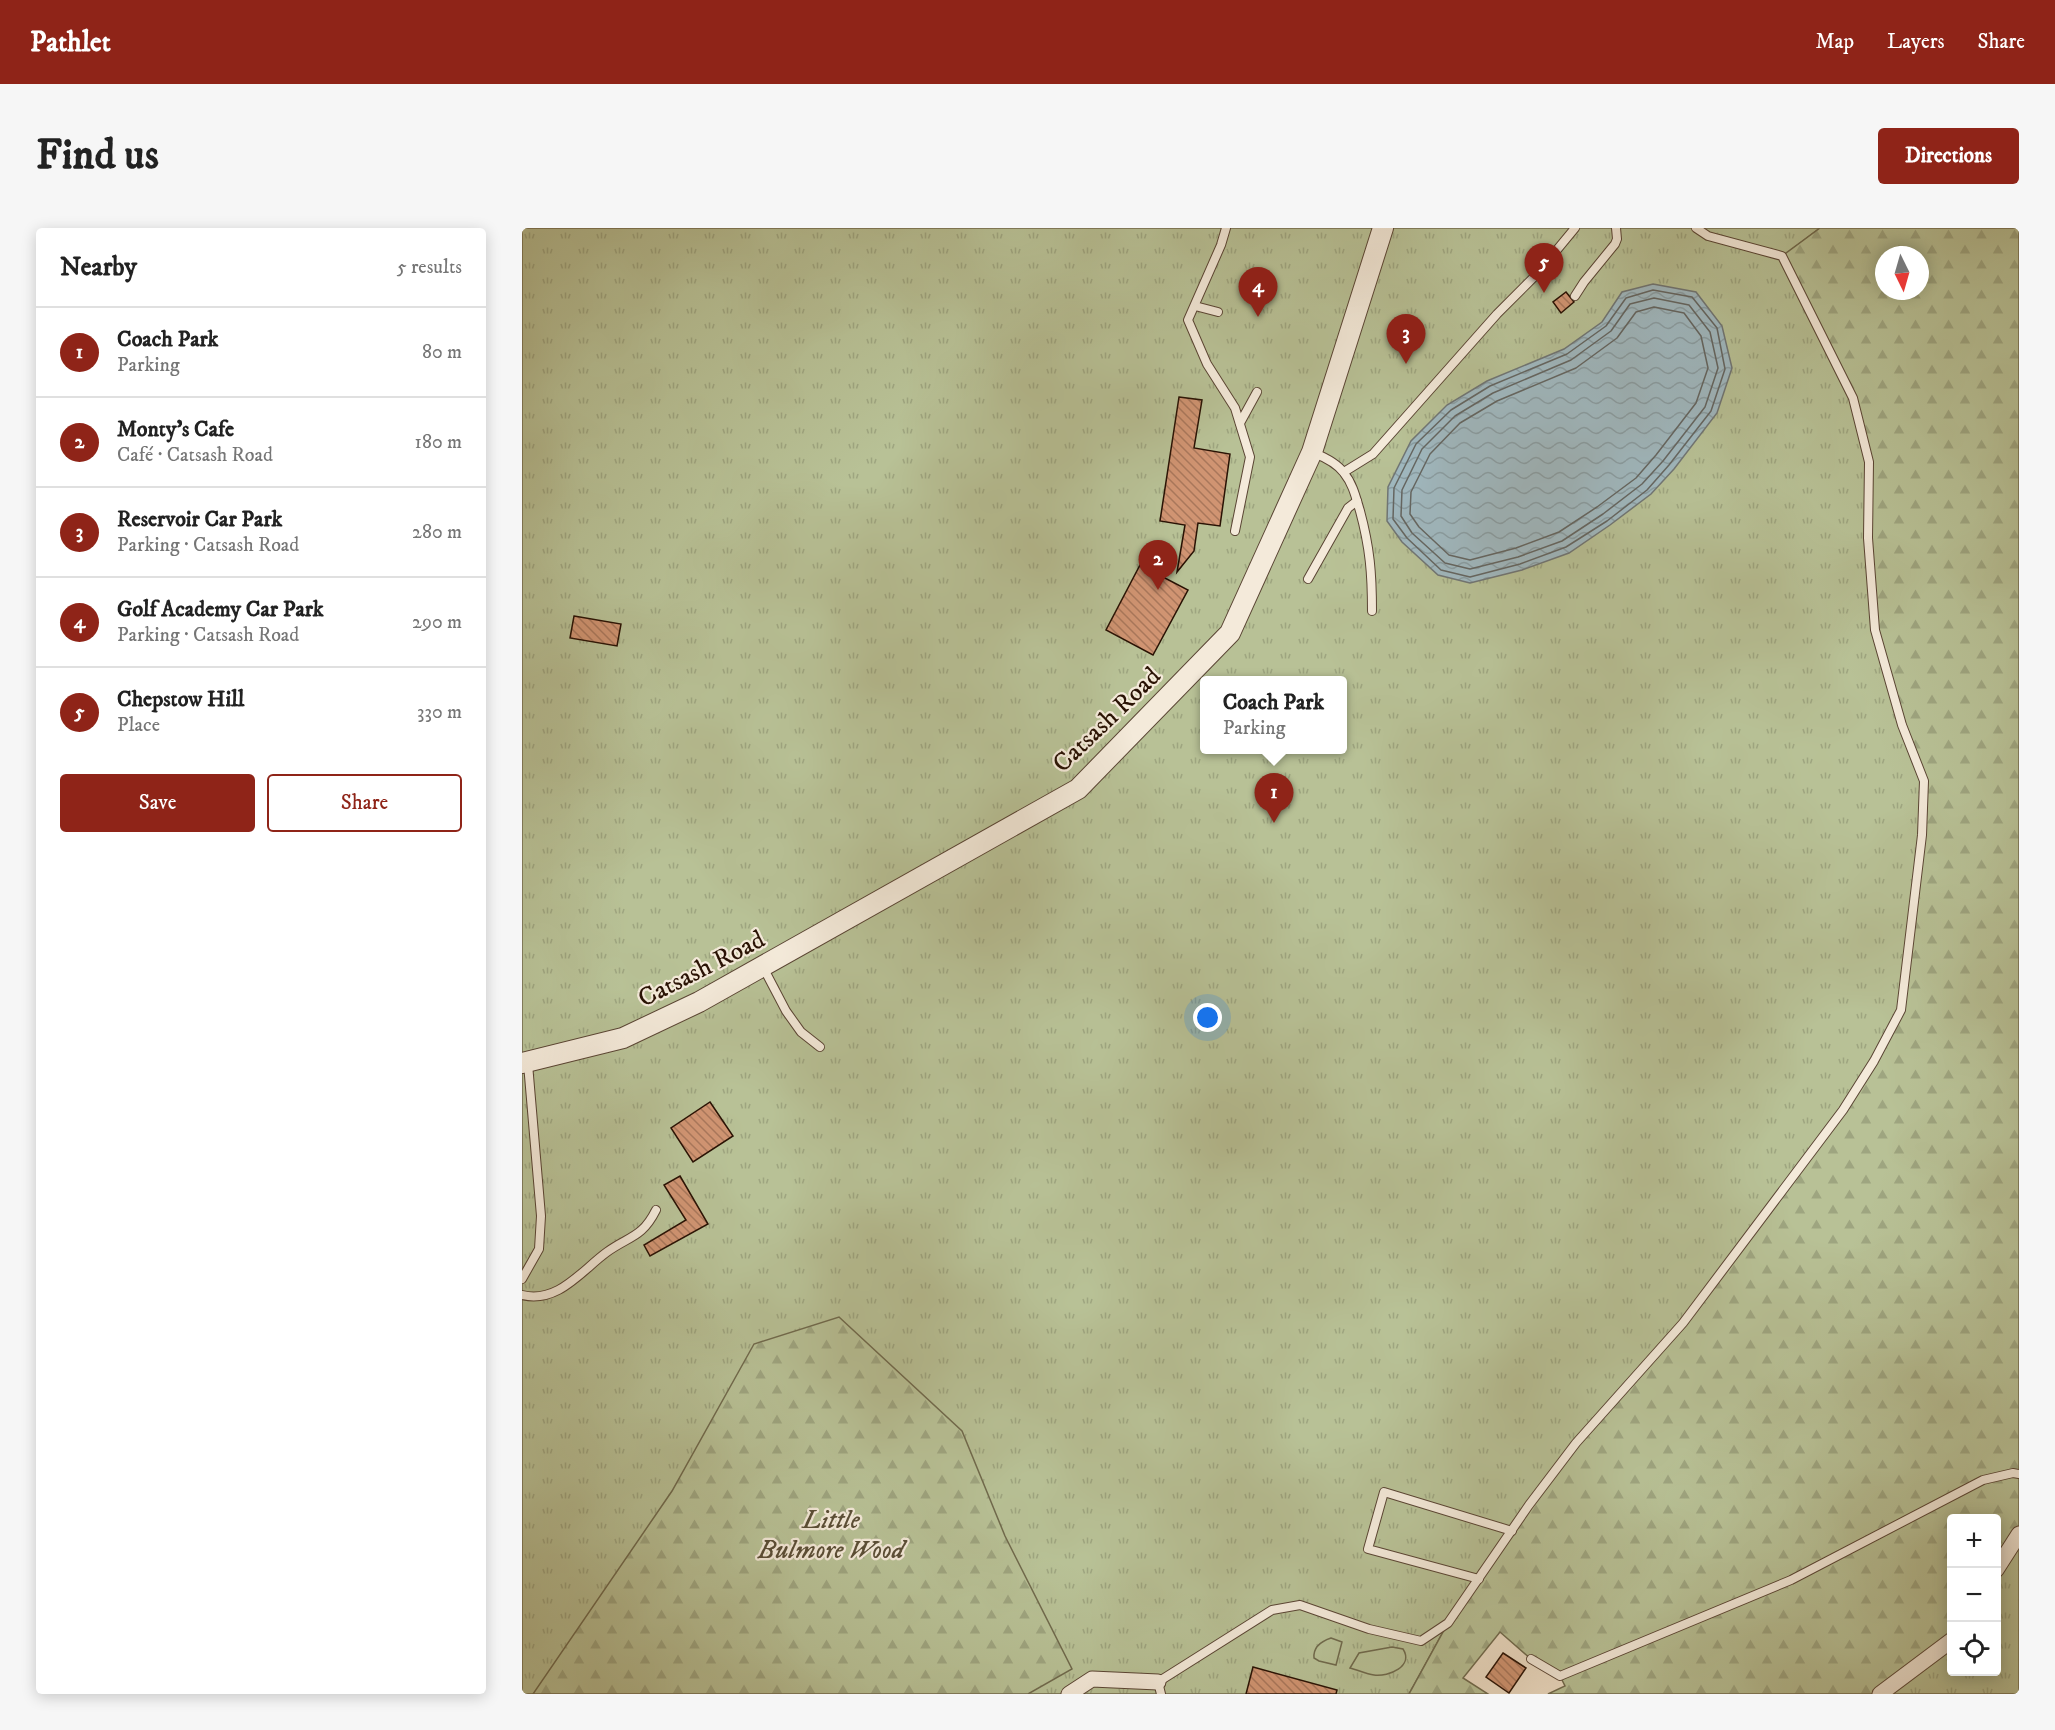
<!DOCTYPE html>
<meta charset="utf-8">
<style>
body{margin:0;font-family:"IM FELL DW Pica",serif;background:#f6f6f6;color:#222}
.controls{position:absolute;right:18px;bottom:18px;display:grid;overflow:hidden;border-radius:6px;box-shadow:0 3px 15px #0003}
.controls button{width:54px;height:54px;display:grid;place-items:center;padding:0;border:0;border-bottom:2px solid #e0e0e0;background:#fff;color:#222;font:30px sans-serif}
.compass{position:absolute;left:1353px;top:18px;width:54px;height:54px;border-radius:50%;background:#fff;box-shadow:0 3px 15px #0003;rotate:175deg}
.you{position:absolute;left:686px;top:790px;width:21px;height:21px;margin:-15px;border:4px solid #fff;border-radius:50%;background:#1a73e8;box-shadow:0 0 0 9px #1a73e833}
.badge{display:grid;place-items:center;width:39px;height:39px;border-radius:50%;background:#8f2418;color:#fff;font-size:20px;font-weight:700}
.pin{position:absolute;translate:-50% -50px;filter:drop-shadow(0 2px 3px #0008)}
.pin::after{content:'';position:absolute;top:32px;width:21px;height:18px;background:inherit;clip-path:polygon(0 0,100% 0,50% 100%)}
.popup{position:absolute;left:678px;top:448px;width:147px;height:78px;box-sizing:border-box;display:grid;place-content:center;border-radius:6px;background:#fff;filter:drop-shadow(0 2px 4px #0005);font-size:20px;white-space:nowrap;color:#767676}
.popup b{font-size:22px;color:#222}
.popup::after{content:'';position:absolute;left:50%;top:100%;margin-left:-12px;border:12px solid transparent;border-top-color:#fff}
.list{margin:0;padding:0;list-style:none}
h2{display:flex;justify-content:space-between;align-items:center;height:78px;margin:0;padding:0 24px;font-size:26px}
h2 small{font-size:20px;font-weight:400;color:#767676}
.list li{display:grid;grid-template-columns:39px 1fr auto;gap:18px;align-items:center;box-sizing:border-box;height:90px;padding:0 24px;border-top:2px solid #e0e0e0}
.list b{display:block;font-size:22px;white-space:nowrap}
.list p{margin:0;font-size:20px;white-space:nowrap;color:#767676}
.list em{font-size:20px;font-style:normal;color:#767676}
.actions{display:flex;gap:12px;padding:18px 24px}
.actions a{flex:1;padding:14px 0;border:2px solid #8f2418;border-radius:6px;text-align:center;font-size:21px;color:#8f2418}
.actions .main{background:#8f2418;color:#fff}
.icon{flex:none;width:33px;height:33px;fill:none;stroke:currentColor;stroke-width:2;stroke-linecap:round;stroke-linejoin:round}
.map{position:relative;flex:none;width:1497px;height:1466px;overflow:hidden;border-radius:6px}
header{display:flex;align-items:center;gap:36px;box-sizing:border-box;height:84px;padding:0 30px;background:#8f2418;color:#fff}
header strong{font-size:28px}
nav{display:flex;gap:33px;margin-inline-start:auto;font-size:21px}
.intro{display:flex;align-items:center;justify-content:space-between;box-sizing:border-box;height:144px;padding:0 36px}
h1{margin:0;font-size:42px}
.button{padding:15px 27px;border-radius:6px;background:#8f2418;color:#fff;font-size:21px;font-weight:700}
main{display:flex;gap:36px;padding:0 36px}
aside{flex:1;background:#fff;border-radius:6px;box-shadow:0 3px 15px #0003}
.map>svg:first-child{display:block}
.grass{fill:url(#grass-tufts);stroke:#706a4d;stroke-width:1.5;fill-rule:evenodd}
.forest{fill:url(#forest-firs);stroke:#706a4d;stroke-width:1.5;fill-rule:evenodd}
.garden{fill:#b8c196;stroke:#706a4d;stroke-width:1.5}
.water{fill:url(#water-waves);stroke:#707675;stroke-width:1.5}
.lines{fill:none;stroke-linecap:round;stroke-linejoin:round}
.shore{stroke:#646662;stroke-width:1.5}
.building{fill:url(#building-back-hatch);stroke:#291204;stroke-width:1.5}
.service-casing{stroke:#5a4534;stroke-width:10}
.minor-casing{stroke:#5a4534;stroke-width:17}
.tertiary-casing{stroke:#5a4534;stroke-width:22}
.service{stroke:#f4eada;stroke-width:8}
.minor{stroke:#f4eada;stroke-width:15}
.tertiary{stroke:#f4eada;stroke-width:20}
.labels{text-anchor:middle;stroke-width:4.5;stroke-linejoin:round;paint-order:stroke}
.street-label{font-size:26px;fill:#291204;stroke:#f4eada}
.park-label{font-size:26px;font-style:italic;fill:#5b4f37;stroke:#f4eada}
</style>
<header>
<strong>Pathlet</strong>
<nav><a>Map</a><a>Layers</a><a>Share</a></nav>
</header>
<div class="intro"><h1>Find us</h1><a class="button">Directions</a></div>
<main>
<aside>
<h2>Nearby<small>5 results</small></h2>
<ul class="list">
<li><span class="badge">1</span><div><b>Coach Park</b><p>Parking</p></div><em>80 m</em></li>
<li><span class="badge">2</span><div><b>Monty's Cafe</b><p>Café · Catsash Road</p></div><em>180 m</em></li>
<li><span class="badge">3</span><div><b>Reservoir Car Park</b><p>Parking · Catsash Road</p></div><em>280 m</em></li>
<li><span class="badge">4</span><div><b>Golf Academy Car Park</b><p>Parking · Catsash Road</p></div><em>290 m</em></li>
<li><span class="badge">5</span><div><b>Chepstow Hill</b><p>Place</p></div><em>330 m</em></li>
</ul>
<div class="actions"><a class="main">Save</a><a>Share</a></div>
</aside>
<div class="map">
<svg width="1497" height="1466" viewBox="0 0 1497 1466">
<defs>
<pattern id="grass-tufts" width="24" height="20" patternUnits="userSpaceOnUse" patternTransform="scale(1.5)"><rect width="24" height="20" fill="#b8c196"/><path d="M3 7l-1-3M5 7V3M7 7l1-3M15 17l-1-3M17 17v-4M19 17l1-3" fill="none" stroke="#9ea580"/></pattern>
<pattern id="forest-firs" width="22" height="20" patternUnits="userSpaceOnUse" patternTransform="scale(1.5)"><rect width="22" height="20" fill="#b8c196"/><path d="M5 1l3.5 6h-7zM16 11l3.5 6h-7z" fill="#9ea580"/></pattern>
<pattern id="water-waves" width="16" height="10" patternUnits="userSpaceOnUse" patternTransform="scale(1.5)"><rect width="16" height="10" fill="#a0b9c1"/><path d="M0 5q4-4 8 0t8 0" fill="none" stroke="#8a9ea4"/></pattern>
<pattern id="building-back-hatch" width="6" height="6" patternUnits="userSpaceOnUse" patternTransform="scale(1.5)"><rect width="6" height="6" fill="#d09472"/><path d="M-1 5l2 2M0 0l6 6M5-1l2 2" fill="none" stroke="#a9775b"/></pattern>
</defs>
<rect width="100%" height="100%" fill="#eedec6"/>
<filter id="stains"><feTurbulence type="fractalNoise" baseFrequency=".00333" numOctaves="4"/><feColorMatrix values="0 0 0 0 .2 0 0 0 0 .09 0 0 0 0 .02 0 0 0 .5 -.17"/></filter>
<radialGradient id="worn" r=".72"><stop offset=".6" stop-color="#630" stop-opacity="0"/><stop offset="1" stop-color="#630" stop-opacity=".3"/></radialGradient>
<g class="grass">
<path d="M0,0H1298L1260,29L1331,170L1347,234L1402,553L1379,782L1321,882L926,1395L887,1466H0ZM683,452H821V522H683Z"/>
<polygon points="1497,1306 1497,1466 1358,1466 1429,1412 1430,1444 1474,1444 1475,1342"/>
</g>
<g class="forest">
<path d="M1298,0H1497V1306L1475,1342L1474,1290H1430L1429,1412L1358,1466H1026L1043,1458L1038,1448L1009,1431L978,1404L941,1450L966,1466H887L926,1395L1054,1215L1161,1094L1321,882L1379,782L1402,553L1353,402L1347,234L1331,170L1260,28ZM1362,27H1398V63H1362Z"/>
<polygon points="317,1089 440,1203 483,1308 550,1441 506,1466 11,1466 150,1263 232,1116"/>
</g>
<g class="garden">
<path d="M809,1410L820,1414L814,1437L797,1433L792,1430C791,1419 800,1413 809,1410Z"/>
<path d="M870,1419L881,1421C892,1438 867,1449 852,1447C844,1446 836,1442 828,1440L837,1425Z"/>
</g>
<polygon class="water" points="1131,56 1174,64 1200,98 1210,140 1195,185 1152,241 1129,266 1088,297 1047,325 1000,342 948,355 916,347 880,314 865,293 866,259 889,213 925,177 965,153 1042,121 1080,94 1100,64"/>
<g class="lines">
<g class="shore">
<polygon points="1131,62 1170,69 1195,100 1203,141 1189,183 1147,237 1125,262 1085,293 1044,319 998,336 948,349 919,342 885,310 871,291 872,260 894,216 929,182 968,158 1045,126 1084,98 1104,70"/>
<polygon points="1132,70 1167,77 1188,104 1196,140 1183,179 1141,233 1120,256 1081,286 1040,313 996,329 948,341 923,335 890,305 879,288 880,262 900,221 933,188 971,165 1049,132 1089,103 1108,76"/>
<polygon points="1132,79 1162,85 1179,108 1186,140 1174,175 1134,227 1114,250 1075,279 1037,304 994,320 948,332 927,327 897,299 888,286 889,264 908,226 938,195 975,173 1054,140 1095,110 1114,84"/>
</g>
</g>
<g class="building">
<polygon points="1044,64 1052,74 1039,85 1031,74"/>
<polygon points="657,169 680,172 672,220 708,226 698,298 676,295 672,323 655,344 663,297 638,293"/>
<polygon points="618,337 666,362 631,427 584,402"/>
<polygon points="52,388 99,396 95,418 48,410"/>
<polygon points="188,874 211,908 171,934 149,900"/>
<polygon points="158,948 186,996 128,1028 122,1017 164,992 142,957"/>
<polygon points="981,1425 1004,1440 987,1465 964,1449"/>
<polygon points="731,1439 815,1462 814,1466 724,1466"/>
</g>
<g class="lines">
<g class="service-casing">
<g id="service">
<polyline points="704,0 699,17 666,92 685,136 713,180 728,229 713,303"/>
<polyline points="1053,68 1062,54 1093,16 1095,11 1094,0"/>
<polyline points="673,78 696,84"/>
<polyline points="718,195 735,164"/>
<path d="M792,225C802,229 815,235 822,245C831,256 834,270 838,283C848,320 850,346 850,383"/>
<polyline points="822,244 851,226 975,86 1015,46 1053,0"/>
<polyline points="786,351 826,280 835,273"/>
<polyline points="241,739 264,783 279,804 298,819"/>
<polyline points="0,1051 17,1021 19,988 6,836"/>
<path d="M0,1067C36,1076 60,1042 85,1024C107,1008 120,1010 134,982"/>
<polyline points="957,1351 846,1321 862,1264 990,1303"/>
<polyline points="1009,1431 1038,1448 1269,1352 1461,1252 1491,1245 1497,1246"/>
<polyline points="639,1466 636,1454 750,1382 778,1377 847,1401 899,1413 926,1395 1007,1277 1054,1215 1161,1095 1321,882 1352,833 1379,782 1400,607 1402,553 1380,497 1353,402 1346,310 1347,234 1331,170 1260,28 1186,8 1174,0"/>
</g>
</g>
<g class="minor-casing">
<g id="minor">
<polyline points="1474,1342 1497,1306"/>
<polyline points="547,1466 570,1451 636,1454"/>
<polyline points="1358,1466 1430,1412"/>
</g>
</g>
<g class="tertiary-casing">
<polyline id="tertiary" points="0,835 101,810 177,774 556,561 708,405 790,224 861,0"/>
</g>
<use href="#service" class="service"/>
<use href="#minor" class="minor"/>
<use href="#tertiary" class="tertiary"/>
</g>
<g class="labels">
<g class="street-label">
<text transform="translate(584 491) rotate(-44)" y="9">Catsash Road</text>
<text transform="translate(179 740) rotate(-27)" y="9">Catsash Road</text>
</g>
<g class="park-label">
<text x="309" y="1300">Little<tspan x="309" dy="30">Bulmore Wood</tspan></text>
</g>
</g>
<rect width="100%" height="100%" filter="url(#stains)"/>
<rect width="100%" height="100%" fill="url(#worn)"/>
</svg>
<div class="controls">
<button>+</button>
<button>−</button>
<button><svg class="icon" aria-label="locate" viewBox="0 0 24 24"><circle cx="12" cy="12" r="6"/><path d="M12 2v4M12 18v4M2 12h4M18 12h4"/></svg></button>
</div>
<svg class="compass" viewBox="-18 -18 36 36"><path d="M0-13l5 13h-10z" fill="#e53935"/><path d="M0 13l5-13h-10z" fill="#767676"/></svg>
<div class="you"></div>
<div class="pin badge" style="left:752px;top:595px">1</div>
<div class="popup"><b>Coach Park</b>Parking</div>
<div class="pin badge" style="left:636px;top:362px">2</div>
<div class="pin badge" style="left:884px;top:136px">3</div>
<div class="pin badge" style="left:736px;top:89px">4</div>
<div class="pin badge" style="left:1022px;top:65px">5</div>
</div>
</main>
